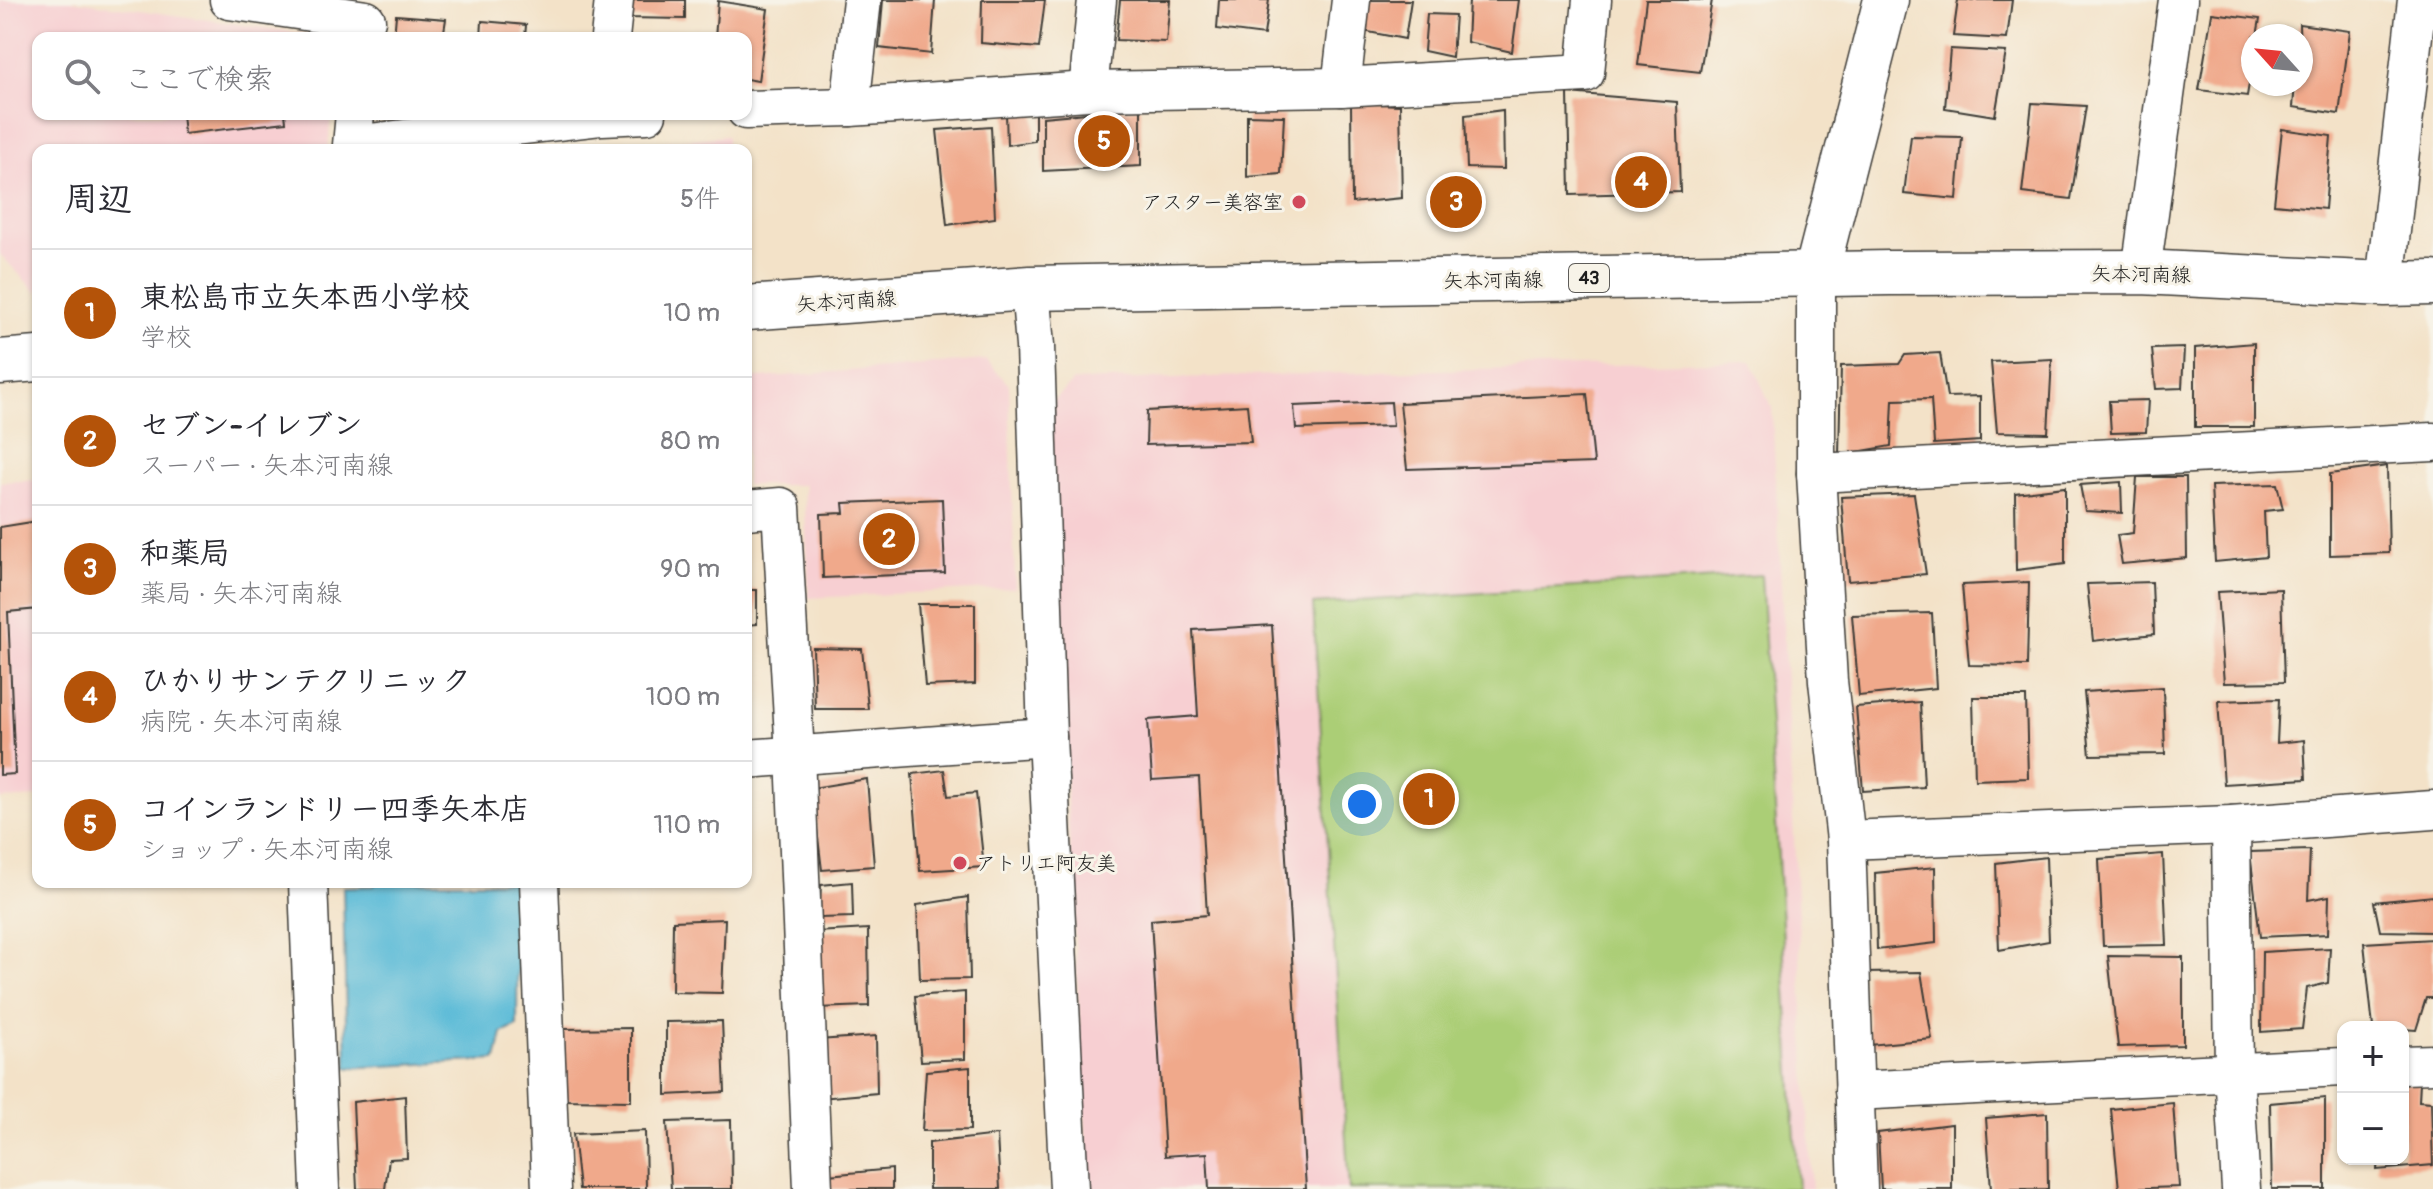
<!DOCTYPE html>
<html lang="ja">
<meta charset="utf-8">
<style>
body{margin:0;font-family:Pangolin,"Klee One",sans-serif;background:#f7f7f7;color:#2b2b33}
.controls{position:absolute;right:24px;bottom:24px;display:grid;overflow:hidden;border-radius:16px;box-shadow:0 2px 6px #0004}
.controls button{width:72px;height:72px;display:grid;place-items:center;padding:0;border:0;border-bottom:2px solid #e1e1e2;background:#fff;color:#2b2b33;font:40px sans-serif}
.compass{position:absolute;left:2241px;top:24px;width:72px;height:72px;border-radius:50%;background:#fff;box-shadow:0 2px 6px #0004;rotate:297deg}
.you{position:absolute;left:1362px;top:804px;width:28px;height:28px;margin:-20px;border:6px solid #fff;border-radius:50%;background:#1a73e8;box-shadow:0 0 0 12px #1a73e833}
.badge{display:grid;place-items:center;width:52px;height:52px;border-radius:50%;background:#b45309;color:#fff;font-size:26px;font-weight:700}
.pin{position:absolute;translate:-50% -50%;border:4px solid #fff;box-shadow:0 2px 8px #0006}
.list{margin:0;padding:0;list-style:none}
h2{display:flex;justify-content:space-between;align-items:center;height:104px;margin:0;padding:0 32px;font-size:34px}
h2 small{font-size:26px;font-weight:400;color:#7c7c81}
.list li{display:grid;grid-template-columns:52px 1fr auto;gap:24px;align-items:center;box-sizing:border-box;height:128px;padding:0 32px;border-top:2px solid #e1e1e2}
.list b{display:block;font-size:30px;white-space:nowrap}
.list p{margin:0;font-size:26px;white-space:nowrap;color:#7c7c81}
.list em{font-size:26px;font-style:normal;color:#7c7c81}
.icon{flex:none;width:44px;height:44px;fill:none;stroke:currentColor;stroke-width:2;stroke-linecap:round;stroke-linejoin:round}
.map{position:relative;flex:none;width:2433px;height:1189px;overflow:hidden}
.search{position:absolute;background:#fff;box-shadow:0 2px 6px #0004;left:32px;top:32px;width:720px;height:88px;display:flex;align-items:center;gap:20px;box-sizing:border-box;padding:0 28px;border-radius:16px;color:#7c7c81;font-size:30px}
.panel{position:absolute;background:#fff;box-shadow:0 2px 6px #0004;left:32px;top:144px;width:720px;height:744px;border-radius:16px}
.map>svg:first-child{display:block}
.built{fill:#f7cfd2}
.green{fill:#abce76;stroke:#647549;stroke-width:2}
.water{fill:#58bad7;stroke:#3a6b7a;stroke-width:2}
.building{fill:#f0a98b}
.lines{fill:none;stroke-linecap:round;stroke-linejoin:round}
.minor-casing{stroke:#3c3a36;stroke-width:41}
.tertiary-casing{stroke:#3c3a36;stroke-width:47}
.primary-casing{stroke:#3c3a36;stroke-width:47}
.minor{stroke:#fff;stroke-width:38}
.tertiary{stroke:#fff;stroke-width:44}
.primary{stroke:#fff;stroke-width:44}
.poi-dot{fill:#d1495b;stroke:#f7f3e8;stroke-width:3}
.labels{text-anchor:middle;stroke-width:6;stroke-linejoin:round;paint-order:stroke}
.shield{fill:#f7f3e8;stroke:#5e5c59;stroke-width:2}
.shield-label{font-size:18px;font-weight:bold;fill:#1c1c1c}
.poi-label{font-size:20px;fill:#1c1c1c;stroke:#f7f3e8;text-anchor:end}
.street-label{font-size:20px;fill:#1c1c1c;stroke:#f7f3e8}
</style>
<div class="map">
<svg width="2433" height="1189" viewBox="0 0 2433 1189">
<rect width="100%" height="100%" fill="#f7f3e8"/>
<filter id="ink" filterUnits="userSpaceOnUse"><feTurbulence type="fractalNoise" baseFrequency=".0125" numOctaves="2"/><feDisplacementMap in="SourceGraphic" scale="16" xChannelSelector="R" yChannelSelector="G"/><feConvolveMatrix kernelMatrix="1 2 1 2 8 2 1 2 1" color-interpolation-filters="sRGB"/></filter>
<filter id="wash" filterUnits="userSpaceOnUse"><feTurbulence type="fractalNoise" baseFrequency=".006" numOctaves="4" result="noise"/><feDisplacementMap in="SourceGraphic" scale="32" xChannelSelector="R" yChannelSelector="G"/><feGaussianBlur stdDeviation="1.8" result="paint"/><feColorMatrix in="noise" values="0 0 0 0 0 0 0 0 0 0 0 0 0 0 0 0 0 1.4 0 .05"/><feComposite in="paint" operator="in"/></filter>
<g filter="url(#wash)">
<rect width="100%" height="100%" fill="#f3e2c8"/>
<g class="built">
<polygon points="0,0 70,0 313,35 315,38 38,38 38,114 331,114 328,150 38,150 38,294 0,254"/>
<polygon points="727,136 727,150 575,150"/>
<polygon points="986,360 1009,385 1015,588 809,598 804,485 746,485 746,379"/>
<polygon points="1751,361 1772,408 1812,1189 1089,1189 1045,410 1073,381"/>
<polygon points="38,480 38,797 0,799 0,482"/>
</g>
<polygon class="green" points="1761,575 1798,1189 1349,1189 1313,604"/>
<polygon class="water" points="376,882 518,882 517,1026 502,1033 496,1060 347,1068 343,887 374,886"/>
<g id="blocks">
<g class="building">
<polygon points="628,0 685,0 685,19 627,18"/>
<polygon points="883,0 935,0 931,54 879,48"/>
<polygon points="982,0 1045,0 1039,48 981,43"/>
<polygon points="1120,0 1170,0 1166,42 1116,40"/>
<polygon points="1219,0 1269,0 1264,35 1217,29"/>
<polygon points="1364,0 1411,0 1405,39 1363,31"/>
<polygon points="1469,0 1519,0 1512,52 1467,42"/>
<polygon points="1646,0 1712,0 1700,72 1638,65"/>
<polygon points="1958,0 2012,0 2007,39 1953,36"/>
<polygon points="718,1 768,9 758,81 746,79 746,38 715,38"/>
<polygon points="2212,13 2260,19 2257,36 2253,36 2253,59 2247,96 2199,90"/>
<polygon points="1427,14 1455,15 1452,57 1424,51"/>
<polygon points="396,15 446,19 443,38 394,38"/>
<polygon points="482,21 526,25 525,38 481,38"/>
<polygon points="2299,24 2350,31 2339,114 2293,107 2295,84 2301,84"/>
<polygon points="1950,49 2006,52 1995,116 1945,108"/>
<polygon points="1568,93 1677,102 1680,192 1570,195"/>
<polygon points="1351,103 1400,105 1402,198 1352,203"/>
<polygon points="2032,103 2086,106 2071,199 2022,193"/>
<polygon points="1141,108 1141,166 1043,171 1043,117"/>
<polygon points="1503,110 1504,169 1467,168 1465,115"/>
<polygon points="1006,113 1035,114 1035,141 1007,145"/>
<polygon points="182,114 285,114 286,122 184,134"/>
<polygon points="1247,115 1284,116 1281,174 1247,177"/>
<polygon points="991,126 995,218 947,225 937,130"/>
<polygon points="2282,129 2331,136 2325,209 2274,204"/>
<polygon points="1911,136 1962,137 1957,199 1904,194"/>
<polygon points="2254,343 2254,427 2195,427 2195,348"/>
<polygon points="2184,348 2182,388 2156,389 2152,349"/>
<polygon points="1940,353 1947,397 1980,396 1980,441 1934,444 1931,399 1893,400 1891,446 1839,455 1841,366 1899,364 1905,355"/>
<polygon points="2052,359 2048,433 1997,432 1991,362"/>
<polygon points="1587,394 1594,463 1407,469 1400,403"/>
<polygon points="2148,400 2146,432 2111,433 2109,401"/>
<polygon points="1391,402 1393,426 1296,429 1294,406"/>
<polygon points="1247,405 1251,442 1146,445 1147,411"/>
<polygon points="2387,466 2389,553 2330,555 2330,474"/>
<polygon points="2137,477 2186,477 2187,558 2122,564 2117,535 2133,533"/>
<polygon points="2121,482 2122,513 2085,511 2080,485"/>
<polygon points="2277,484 2283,509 2264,511 2266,557 2215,562 2211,486"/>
<polygon points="2065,487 2065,564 2016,570 2015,493"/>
<polygon points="1914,494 1926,574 1848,581 1841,497"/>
<polygon points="942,499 945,573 823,578 821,514 844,513 843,503"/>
<polygon points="38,521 38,609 8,612 15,774 0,775 0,527"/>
<polygon points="2029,582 2027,666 1969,665 1962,585"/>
<polygon points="2152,582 2154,634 2093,641 2087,584"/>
<polygon points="2281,589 2284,682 2224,683 2217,592"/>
<polygon points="746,590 757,590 757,624 746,625"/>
<polygon points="918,604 975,604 975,684 925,686"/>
<polygon points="1932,613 1936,688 1859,696 1852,615"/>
<polygon points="1272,625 1306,1189 1209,1189 1207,1153 1165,1156 1151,920 1207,915 1199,777 1152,780 1148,720 1198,716 1193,630"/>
<polygon points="813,648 862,649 868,709 815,709"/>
<polygon points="2163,687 2165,754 2090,755 2084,692"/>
<polygon points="1973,697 2026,697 2028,778 1975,780"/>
<polygon points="2279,699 2277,743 2304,740 2306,779 2224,784 2218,701"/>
<polygon points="1920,702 1924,787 1863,791 1856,707"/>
<polygon points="944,770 948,796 976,793 984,867 920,871 912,774"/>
<polygon points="867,779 874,866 822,870 812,788"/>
<polygon points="2310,850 2308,900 2329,896 2328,934 2260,937 2250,852"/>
<polygon points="2163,854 2167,945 2103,946 2099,859"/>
<polygon points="2046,857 2049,941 1999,950 1996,863"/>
<polygon points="1935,867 1936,943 1877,950 1875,873"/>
<polygon points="852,882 853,917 819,918 821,885"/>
<polygon points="2433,896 2433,932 2380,931 2374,902"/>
<polygon points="968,897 970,979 920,980 917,905"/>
<polygon points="725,919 722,993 672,992 673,921"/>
<polygon points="868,929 869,1006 817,1008 816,932"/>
<polygon points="2433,939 2433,998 2426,998 2416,1030 2403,1029 2403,1027 2373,1027 2364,943"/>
<polygon points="2330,948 2328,983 2307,988 2302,1029 2261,1032 2262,952"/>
<polygon points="2108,956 2183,957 2183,1045 2118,1047"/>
<polygon points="1921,972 1932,1039 1869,1045 1865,973"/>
<polygon points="965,992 965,1059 921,1061 915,996"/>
<polygon points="722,1021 725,1092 666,1095 666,1022"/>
<polygon points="631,1028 631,1101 562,1100 563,1029"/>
<polygon points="876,1036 877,1093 820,1098 818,1040"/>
<polygon points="970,1067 970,1130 922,1131 926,1071"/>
<polygon points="2420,1082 2419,1101 2431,1102 2433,1165 2377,1170 2378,1159 2403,1159 2403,1085"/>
<polygon points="405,1096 407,1158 389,1159 385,1189 357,1189 353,1102"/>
<polygon points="2325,1098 2325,1189 2272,1189 2270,1103"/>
<polygon points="2173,1103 2179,1187 2119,1189 2111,1109"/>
<polygon points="2047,1113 2048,1189 1991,1189 1986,1118"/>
<polygon points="731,1120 732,1189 671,1189 667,1122"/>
<polygon points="1952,1124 1952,1189 1881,1189 1878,1133"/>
<polygon points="645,1131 646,1189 579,1189 573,1134"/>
<polygon points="997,1135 1000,1189 929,1189 929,1143"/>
<polygon points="892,1169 892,1189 829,1189 828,1175"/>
</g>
</g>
</g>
<g filter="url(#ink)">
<use href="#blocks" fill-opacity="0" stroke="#3c3a36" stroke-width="2"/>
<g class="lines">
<g class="minor-casing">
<g id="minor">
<polyline points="229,0 366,20"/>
<polyline points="610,38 614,0"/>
<polyline points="1341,87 1351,0"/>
<polyline points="1088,91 1097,0"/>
<polyline points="850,107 862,0"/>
<polyline points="746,110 850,107 1088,91 1341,87 1585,73 1592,0"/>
<polyline points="355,114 352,145 602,116 647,114"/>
<polyline points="2141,272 2178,0"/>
<polyline points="1816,274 1816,473 1828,681 1846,840 1858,1189"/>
<polyline points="2385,284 2417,0"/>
<polyline points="1030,288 1035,346 1047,737 1069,1189"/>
<polyline points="1816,473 2433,442"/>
<polyline points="746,510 781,507 795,755 813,1189"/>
<polyline points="746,759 1047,737"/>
<polyline points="2231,825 2234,1071 2241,1189"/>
<polyline points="1846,840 2231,825 2433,810"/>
<polyline points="308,882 320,1189"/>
<polyline points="539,882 551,1189"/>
<polyline points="2403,1065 2433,1064"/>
<polyline points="1854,1091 2343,1067"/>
</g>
</g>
<g class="tertiary-casing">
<polyline id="tertiary" points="1816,274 1886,0"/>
</g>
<g class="primary-casing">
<g id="primary">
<polyline points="746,308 1030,288 1890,273 2141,272 2385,284 2433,283"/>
<polyline points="0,362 38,359"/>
</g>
</g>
<use href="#minor" class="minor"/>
<use href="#tertiary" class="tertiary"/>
<use href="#primary" class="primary"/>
</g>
</g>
<g class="poi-dot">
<circle cx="1299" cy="202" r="8"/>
<circle cx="960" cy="863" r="8"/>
</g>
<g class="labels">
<rect class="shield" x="1569" y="264" width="40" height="28" rx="6"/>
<g class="shield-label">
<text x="1589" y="284">43</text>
</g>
<g class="poi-label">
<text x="1283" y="209">アスター美容室</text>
<text x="976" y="870" text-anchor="start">アトリエ阿友美</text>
</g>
<g class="street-label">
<text transform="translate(2141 274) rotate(1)" y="7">矢本河南線</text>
<text transform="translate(1493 280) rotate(-1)" y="7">矢本河南線</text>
<text transform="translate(846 301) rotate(-4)" y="7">矢本河南線</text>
</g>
</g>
</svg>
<div class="controls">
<button>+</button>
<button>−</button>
</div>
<svg class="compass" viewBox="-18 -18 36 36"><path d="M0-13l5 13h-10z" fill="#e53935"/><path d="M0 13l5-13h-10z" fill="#7c7c81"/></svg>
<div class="you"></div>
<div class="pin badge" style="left:1429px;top:799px">1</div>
<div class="pin badge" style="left:889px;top:539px">2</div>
<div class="pin badge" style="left:1456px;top:202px">3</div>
<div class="pin badge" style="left:1641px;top:182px">4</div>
<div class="pin badge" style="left:1104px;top:141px">5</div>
<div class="search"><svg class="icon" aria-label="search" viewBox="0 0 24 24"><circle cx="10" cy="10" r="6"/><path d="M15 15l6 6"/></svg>ここで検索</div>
<section class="panel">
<h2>周辺<small>5件</small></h2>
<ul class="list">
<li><span class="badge">1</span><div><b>東松島市立矢本西小学校</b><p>学校</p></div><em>10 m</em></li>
<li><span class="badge">2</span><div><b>セブン-イレブン</b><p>スーパー · 矢本河南線</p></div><em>80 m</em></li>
<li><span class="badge">3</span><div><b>和薬局</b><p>薬局 · 矢本河南線</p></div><em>90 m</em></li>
<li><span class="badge">4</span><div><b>ひかりサンテクリニック</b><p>病院 · 矢本河南線</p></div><em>100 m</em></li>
<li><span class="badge">5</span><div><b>コインランドリー四季矢本店</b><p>ショップ · 矢本河南線</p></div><em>110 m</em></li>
</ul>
</section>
</div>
